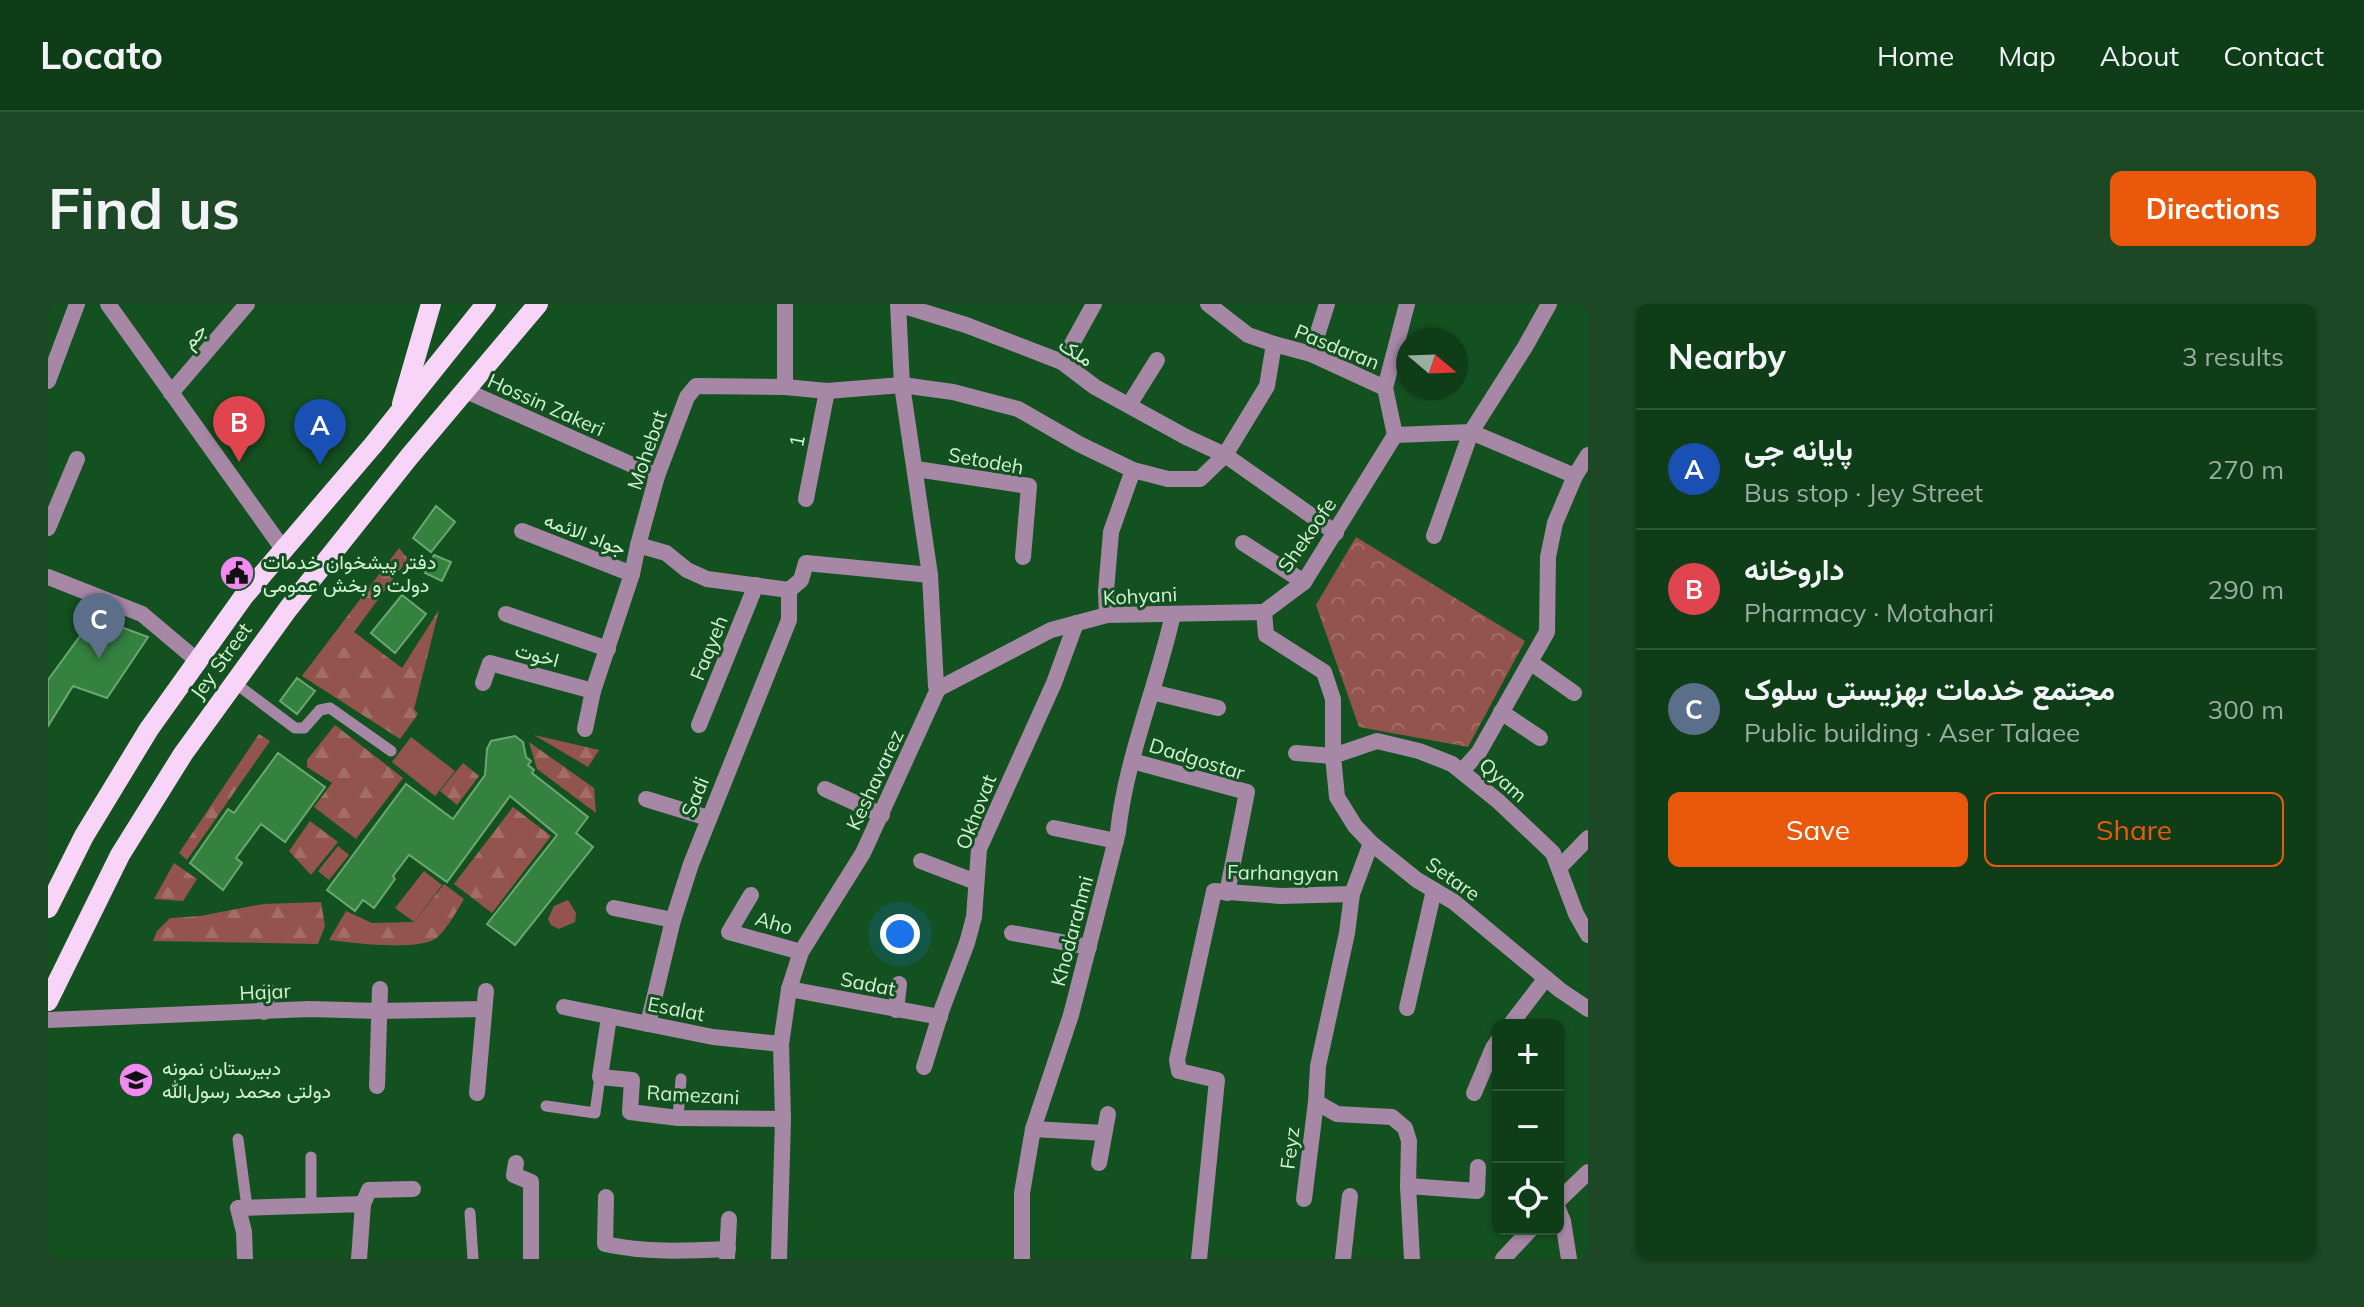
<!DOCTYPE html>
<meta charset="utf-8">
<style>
body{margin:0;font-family:Mulish,Vazirmatn,sans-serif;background:#1d4825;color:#f1f3f6}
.controls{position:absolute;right:24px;bottom:24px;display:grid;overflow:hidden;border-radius:12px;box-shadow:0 2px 6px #0004}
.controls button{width:72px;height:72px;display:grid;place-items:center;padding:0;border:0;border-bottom:2px solid #2f5637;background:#0f3d18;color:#f1f3f6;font:40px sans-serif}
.compass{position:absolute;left:1348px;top:24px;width:72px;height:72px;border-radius:50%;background:#0f3d18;box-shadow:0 2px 6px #0004;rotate:109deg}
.you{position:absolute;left:852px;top:630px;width:28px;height:28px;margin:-20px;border:6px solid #fff;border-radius:50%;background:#1a73e8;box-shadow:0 0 0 12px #1a73e833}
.badge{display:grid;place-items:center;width:52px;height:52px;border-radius:50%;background:#ea580c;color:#fff;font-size:26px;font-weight:700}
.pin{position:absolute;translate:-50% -66px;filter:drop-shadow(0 2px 4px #0008)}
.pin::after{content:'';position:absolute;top:42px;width:28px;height:24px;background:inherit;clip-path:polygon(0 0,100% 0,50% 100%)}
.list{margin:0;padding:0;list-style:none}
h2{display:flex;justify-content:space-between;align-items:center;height:104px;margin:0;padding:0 32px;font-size:34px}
h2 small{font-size:26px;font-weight:400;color:#9baea2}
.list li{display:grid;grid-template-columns:52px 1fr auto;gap:24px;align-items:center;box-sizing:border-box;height:120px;padding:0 32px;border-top:2px solid #2f5637}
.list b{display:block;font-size:30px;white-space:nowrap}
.list p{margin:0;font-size:26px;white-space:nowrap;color:#9baea2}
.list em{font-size:26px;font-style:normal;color:#9baea2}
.actions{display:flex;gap:16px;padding:24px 32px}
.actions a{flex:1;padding:18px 0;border:2px solid #ea580c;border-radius:12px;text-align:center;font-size:28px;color:#ea580c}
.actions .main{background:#ea580c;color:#fff}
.icon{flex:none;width:44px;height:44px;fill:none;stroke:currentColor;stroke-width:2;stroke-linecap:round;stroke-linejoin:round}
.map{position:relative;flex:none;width:1540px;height:955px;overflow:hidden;border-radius:12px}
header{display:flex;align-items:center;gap:48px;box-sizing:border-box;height:112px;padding:0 40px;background:#0f3d18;border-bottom:2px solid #2f5637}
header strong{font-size:38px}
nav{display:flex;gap:44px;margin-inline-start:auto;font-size:28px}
.intro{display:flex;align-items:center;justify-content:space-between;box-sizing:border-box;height:192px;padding:0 48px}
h1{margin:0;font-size:56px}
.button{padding:20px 36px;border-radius:12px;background:#ea580c;color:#fff;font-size:28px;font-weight:700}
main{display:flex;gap:48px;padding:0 48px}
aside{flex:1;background:#0f3d18;border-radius:12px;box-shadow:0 2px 6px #0004}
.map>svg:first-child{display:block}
.grass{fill:#93544d}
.forest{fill:url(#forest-firs)}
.park{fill:url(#park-crowns)}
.building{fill:#358140;stroke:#6ba771;stroke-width:2}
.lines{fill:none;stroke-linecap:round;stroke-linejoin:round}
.service{stroke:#a688a6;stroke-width:11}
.minor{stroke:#a688a6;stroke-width:16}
.tertiary{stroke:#a688a6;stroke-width:16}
.primary{stroke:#f9d4f9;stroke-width:20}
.labels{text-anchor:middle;stroke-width:6;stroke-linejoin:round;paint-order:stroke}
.street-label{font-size:20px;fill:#d3f1d4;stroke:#145120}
.poi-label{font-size:20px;fill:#d3f1d4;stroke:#145120;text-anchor:start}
</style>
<header>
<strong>Locato</strong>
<nav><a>Home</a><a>Map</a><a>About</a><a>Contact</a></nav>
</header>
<div class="intro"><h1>Find us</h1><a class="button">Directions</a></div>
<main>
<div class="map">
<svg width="1540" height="955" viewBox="0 0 1540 955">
<defs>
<pattern id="forest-firs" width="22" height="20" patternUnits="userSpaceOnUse" patternTransform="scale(2)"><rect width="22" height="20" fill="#93544d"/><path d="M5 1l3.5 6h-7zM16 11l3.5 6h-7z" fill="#a16d66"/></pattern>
<pattern id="park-crowns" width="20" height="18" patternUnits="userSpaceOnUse" patternTransform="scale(2)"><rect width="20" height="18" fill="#93544d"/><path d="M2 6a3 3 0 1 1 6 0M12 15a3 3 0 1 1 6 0" fill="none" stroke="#a16d66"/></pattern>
</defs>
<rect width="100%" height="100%" fill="#145120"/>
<g class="grass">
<polygon points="363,433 407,467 387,492 344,458"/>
<polygon points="290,542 301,551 281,576 270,567"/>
<polygon points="376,567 394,581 366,618 347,604"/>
</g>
<g class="forest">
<polygon points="351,244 360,255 306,328 354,364 391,306 366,405 370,410 352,435 254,372"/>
<polygon points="287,421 355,474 308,535 266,503 284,479 259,463 259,456"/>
<polygon points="211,430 222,437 139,556 131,549"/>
<polygon points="486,431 551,446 540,463"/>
<polygon points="481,438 546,484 548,509 489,465"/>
<polygon points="415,459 431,472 409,501 392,487"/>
<polygon points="465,503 503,532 444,609 406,580"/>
<polygon points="262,517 290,538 263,571 241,547"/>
<polygon points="126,559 149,575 135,597 106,595"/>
<path d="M396,580L416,595C410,605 396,630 387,635C365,647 306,639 281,636L298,607L324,619L366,618Z"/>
<polygon points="520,596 528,609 527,618 511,625 503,621 500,615 506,602"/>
<polygon points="273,598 277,622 270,640 105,637 109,627 122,614 152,612 215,600"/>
</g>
<polygon class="park" points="1308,233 1477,337 1420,443 1311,423 1268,301"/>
<g class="building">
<polygon points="388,202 407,218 383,248 365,234"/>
<polygon points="386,251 403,258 394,277 377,269"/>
<polygon points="354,291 378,310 347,349 323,329"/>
<polygon points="46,313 100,333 59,394 25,382 0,422 0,376"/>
<polygon points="249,374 267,387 249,410 232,397"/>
<polygon points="467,432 475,438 478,453 483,457 480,461 486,466 484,469 540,513 528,529 545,543 467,641 439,620 509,531 462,492 399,578 361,551 345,572 347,575 326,604 315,596 307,607 279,586 358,480 405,515 437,471 439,445 443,437"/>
<polygon points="230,449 277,483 237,538 213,520 188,554 194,559 175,586 142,559 180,505 186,509"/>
</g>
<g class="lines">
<g class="service">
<polyline points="187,379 247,424 256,424 272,406 282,404 343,447"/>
<polyline points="498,802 547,809 552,773"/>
<polyline points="630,814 633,775"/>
<polyline points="190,835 199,903"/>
<polyline points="263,853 263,902"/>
<polyline points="422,909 425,955"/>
</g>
<g class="minor">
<polyline points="737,0 737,83"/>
<polyline points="1160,0 1200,31 1226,40 1219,82 1177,151 1288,229"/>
<polyline points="1359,0 1337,84 1347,131 1256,278 1216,308 1218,331 1276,368 1285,395 1285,452 1289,493 1307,522 1323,539 1369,576 1406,598 1512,686 1540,705"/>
<polyline points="1226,40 1263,50 1337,84"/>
<polyline points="1263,50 1279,0"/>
<polyline points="1014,58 1046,0"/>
<polyline points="0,77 29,0"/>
<polyline points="416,86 609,172"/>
<polyline points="123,89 199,0"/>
<polyline points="1081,101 1109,56"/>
<polyline points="1347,131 1423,128 1527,172"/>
<polyline points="868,165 981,182 975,253"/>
<polyline points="758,195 779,87"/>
<polyline points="0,224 29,155"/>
<polyline points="474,227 584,270"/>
<polyline points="1386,232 1423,128 1477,43 1501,0"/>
<polyline points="1195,239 1256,278"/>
<polyline points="590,241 618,249 639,266 659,275 741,286 753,276 758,259 882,271"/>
<polyline points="0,273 94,310 151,358"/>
<polyline points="458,310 560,345"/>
<polyline points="1059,311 1058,287 1063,228 1085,166"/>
<polyline points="1482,358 1526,389"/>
<polyline points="435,379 442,359 545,387"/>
<polyline points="890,385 1003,326 1059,311 1216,308"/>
<polyline points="1104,388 1170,404"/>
<polyline points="1453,408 1492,434"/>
<polyline points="651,421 708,281"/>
<polyline points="537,425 545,387 584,270 590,241 609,172 639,93 648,82 737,83 779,87 854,81 905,88 970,105 1031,140 1085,166 1120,175 1152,175 1177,151 1138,133 1047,83 1014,58 918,21 850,0"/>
<polyline points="1248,449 1285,452 1329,437 1371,447 1404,460 1450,497 1505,549 1528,610 1540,631"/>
<polyline points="1084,457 1199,488 1179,589"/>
<polyline points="1414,467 1431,448 1499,328 1500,253 1507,219 1527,172 1540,151"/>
<polyline points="777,485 834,511"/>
<polyline points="598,495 660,514"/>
<polyline points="1006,524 1068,537"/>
<polyline points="1323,539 1304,590 1299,629 1270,762 1268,798 1289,810 1344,813 1357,824 1361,837 1360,882 1364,955"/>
<polyline points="873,557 928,578"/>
<polyline points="1511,564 1540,534"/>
<polyline points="703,591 681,628 753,648"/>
<polyline points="566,604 625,616"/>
<polyline points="964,629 1041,643"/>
<polyline points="741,685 892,713"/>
<polyline points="516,703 665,733 733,740"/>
<polyline points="1359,704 1386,586"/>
<polyline points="848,706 851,680"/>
<polyline points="216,708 220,687"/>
<polyline points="561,713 552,773 584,776 582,808 630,814 735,815"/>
<polyline points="0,716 262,705 331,707 436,705"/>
<polyline points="600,720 625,616 643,560 741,316 741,286"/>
<polyline points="1462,721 1498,674"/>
<polyline points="876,763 894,705 919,639 926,613 931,545 1006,379 1028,319"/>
<polyline points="329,782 332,685"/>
<polyline points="429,789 438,687"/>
<polyline points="1426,789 1445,744 1450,737"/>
<polyline points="985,825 1056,829"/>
<polyline points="468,859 466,871 483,878 483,955"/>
<polyline points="1051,859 1060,810"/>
<polyline points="1360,882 1429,887 1430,863"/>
<path d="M558,893L557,940C598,949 638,947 680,945"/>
<polyline points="1256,895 1268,798"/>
<polyline points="1510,897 1540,868"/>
<polyline points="315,900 321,886 365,885"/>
<polyline points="1510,905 1515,917 1521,955"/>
<polyline points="679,953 681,915"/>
<polyline points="197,955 196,928 190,904 315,900 311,955"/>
<path d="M974,955V889L985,825L1023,711L1070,528C1078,453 1109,383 1125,310"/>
<polyline points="1151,955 1169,776 1131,767 1129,756 1166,587 1233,592 1304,590"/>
<polyline points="1295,955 1302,892"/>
<polyline points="1455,955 1483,925"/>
</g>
<g class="tertiary">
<polyline points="60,0 235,245"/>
<polyline points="731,955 735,815 733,740 741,685 753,648 815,549 890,385 888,382 882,271 854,81 850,0"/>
</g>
<g class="primary">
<polyline points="354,100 383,0"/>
<polyline points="0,604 36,532 101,425 196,292 326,140 438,0"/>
<polyline points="0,697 72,551 135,450 240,305 361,153 490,0"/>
</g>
</g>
<defs>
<g id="civic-disc" transform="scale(1.8)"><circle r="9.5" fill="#f28af3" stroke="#145120"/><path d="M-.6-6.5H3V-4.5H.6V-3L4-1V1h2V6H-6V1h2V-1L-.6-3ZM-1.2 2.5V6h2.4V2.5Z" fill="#111"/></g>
<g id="school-disc" transform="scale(1.8)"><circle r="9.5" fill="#f28af3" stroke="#145120"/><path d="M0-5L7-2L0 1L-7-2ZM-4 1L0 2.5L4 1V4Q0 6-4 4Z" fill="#111"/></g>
</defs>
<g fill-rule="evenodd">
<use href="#civic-disc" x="189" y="269"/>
<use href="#school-disc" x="88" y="776"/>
</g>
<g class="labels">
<g class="street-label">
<text transform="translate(146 32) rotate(-50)" y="7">جم</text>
<text transform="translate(1289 43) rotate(22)" y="7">Pasdaran</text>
<text transform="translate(1028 48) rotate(32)" y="7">ملک</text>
<text transform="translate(498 101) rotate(24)" y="7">Hossin Zakeri</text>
<text transform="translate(749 137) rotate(-79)" y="7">1</text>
<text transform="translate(599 146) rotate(-71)" y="7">Mohebat</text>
<text transform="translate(938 157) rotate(10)" y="7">Setodeh</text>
<text transform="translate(537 230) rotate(21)" y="7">جواد الائمه</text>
<text transform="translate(1259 231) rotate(-55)" y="7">Shekoofe</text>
<text transform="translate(1092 292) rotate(-3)" y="7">Kohyani</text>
<text transform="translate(661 344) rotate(-68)" y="7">Faqyeh</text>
<text transform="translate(489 351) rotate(15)" y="7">اخوت</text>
<text transform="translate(173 357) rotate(-54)" y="7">Jey Street</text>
<text transform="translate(1149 455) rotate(17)" y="7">Dadgostar</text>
<text transform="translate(827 476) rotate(-65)" y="7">Keshavarez</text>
<text transform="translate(1455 476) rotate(41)" y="7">Qyam</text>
<text transform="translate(647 493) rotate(-68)" y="7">Sadi</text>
<text transform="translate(928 508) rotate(-69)" y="7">Okhovat</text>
<text transform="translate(1235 569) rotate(1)" y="7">Farhangyan</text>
<text transform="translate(1405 575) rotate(35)" y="7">Setare</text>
<text transform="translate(726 619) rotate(16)" y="7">Aho</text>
<text transform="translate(1024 627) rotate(-75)" y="7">Khodarahmi</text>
<text transform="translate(820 680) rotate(11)" y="7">Sadat</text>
<text transform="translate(217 688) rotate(-3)" y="7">Hajar</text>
<text transform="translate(628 705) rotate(11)" y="7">Esalat</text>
<text transform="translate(645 791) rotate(3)" y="7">Ramezani</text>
<text transform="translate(1242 844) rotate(-83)" y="7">Feyz</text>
</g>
<g class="poi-label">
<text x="215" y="265">دفتر پیشخوان خدمات<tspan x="215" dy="23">دولت و بخش عمومی</tspan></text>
<text x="114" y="771">دبیرستان نمونه<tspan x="114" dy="23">دولتی محمد رسول‌الله</tspan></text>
</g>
</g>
</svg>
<div class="controls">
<button>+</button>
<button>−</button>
<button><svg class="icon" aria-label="locate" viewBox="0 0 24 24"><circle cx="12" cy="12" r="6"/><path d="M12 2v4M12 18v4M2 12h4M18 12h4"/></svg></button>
</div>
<svg class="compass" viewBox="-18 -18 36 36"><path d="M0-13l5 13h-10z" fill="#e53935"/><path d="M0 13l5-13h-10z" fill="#9baea2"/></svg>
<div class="you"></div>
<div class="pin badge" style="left:272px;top:161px;background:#1a4fb4">A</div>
<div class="pin badge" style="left:191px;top:158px;background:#e0444e">B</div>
<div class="pin badge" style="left:51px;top:355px;background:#5c6f8a">C</div>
</div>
<aside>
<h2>Nearby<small>3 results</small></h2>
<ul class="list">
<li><span class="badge" style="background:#1a4fb4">A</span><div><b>پایانه جی</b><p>Bus stop · Jey Street</p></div><em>270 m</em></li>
<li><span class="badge" style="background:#e0444e">B</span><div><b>داروخانه</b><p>Pharmacy · Motahari</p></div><em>290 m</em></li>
<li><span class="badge" style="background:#5c6f8a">C</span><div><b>مجتمع خدمات بهزیستی سلوک</b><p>Public building · Aser Talaee</p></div><em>300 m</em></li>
</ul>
<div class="actions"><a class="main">Save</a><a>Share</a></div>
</aside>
</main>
